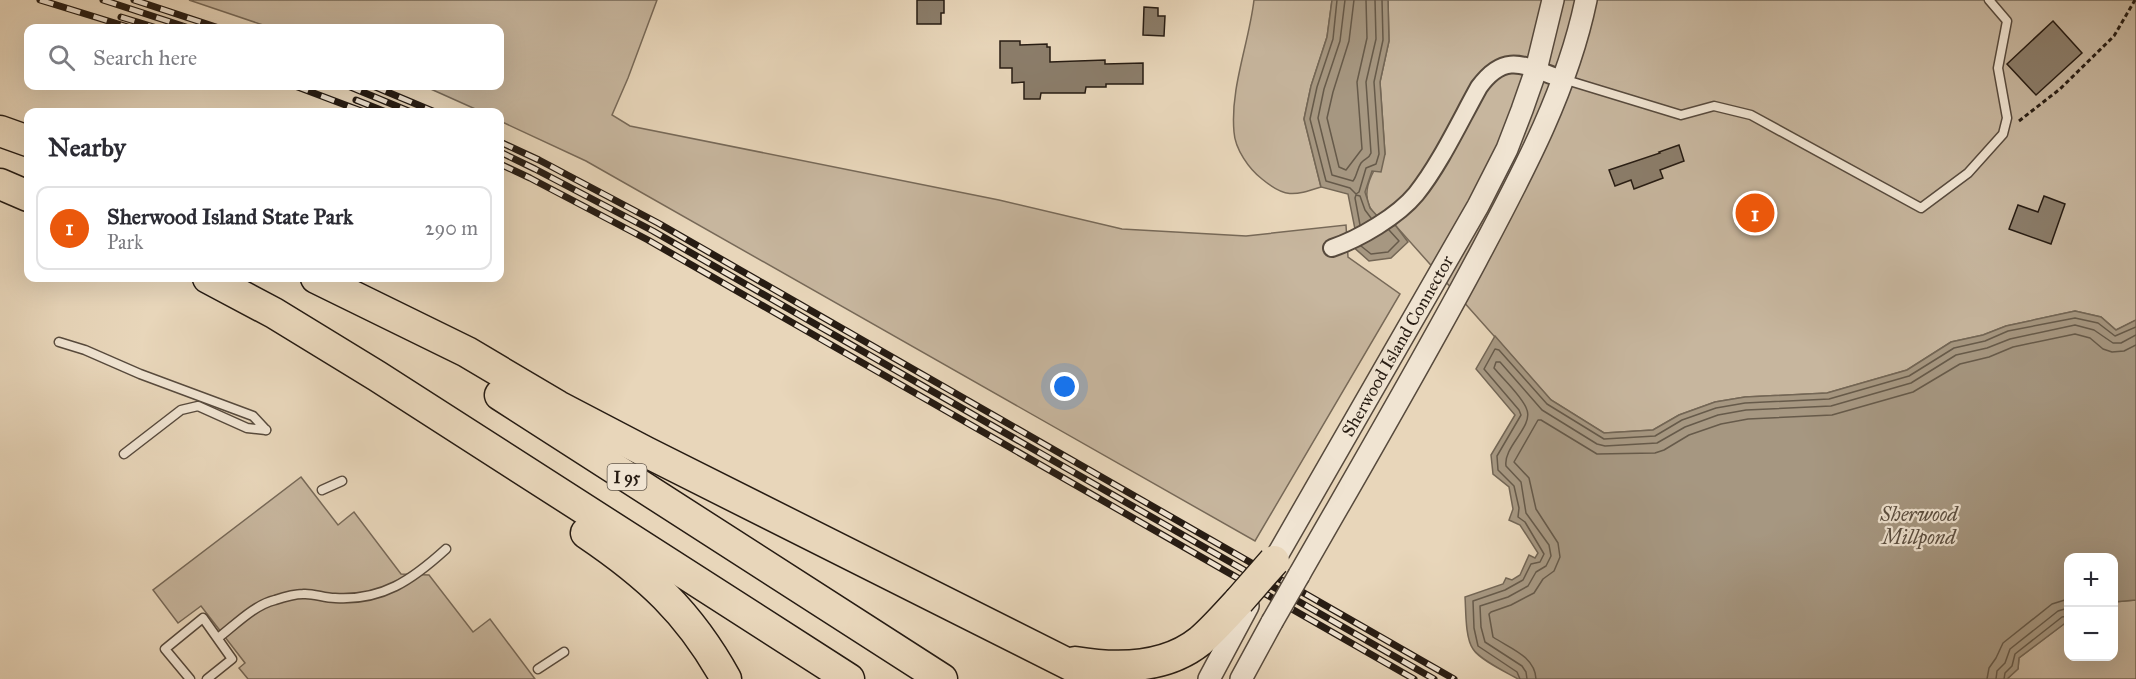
<!DOCTYPE html>
<meta charset="utf-8">
<style>
body{margin:0;font-family:"IM FELL Great Primer",serif;background:#f2f2f3;color:#2b2b33}
.controls{position:absolute;right:18px;bottom:18px;display:grid;overflow:hidden;border-radius:12px;box-shadow:0 6px 24px #0002}
.controls button{width:54px;height:54px;display:grid;place-items:center;padding:0;border:0;border-bottom:2px solid #e1e1e2;background:#fff;color:#2b2b33;font:30px sans-serif}
.you{position:absolute;left:1065px;top:387px;width:21px;height:21px;margin:-15px;border:4px solid #fff;border-radius:50%;background:#1a73e8;box-shadow:0 0 0 9px #1a73e833}
.badge{display:grid;place-items:center;width:39px;height:39px;border-radius:50%;background:#ea580c;color:#fff;font-size:20px;font-weight:700}
.pin{position:absolute;translate:-50% -50%;border:3px solid #fff;box-shadow:0 2px 6px #0006}
.list{margin:0;padding:0;list-style:none}
h2{display:flex;justify-content:space-between;align-items:center;height:78px;margin:0;padding:0 24px;font-size:26px}
h2 small{font-size:20px;font-weight:400;color:#7c7c81}
.list li{display:grid;grid-template-columns:39px 1fr auto;gap:18px;align-items:center;box-sizing:border-box;height:84px;margin:0 12px 12px;padding:0 12px;border:2px solid #e1e1e2;border-radius:12px}
.list b{display:block;font-size:22px;white-space:nowrap}
.list p{margin:0;font-size:20px;white-space:nowrap;color:#7c7c81}
.list em{font-size:20px;font-style:normal;color:#7c7c81}
.icon{flex:none;width:33px;height:33px;fill:none;stroke:currentColor;stroke-width:2;stroke-linecap:round;stroke-linejoin:round}
.map{position:relative;flex:none;width:2136px;height:679px;overflow:hidden}
.search{position:absolute;background:#fff;box-shadow:0 6px 24px #0002;left:24px;top:24px;width:480px;height:66px;display:flex;align-items:center;gap:15px;box-sizing:border-box;padding:0 21px;border-radius:12px;color:#7c7c81;font-size:22px}
.panel{position:absolute;background:#fff;box-shadow:0 6px 24px #0002;left:24px;top:108px;width:480px;height:174px;border-radius:12px}
.map>svg:first-child{display:block}
.green{fill:#c7b69e;stroke:#776958;stroke-width:1.5}
.water{fill:#a69781;stroke:#736655;stroke-width:1.5}
.lines{fill:none;stroke-linecap:round;stroke-linejoin:round}
.shore{stroke:#665a4a;stroke-width:1.5}
.building{fill:#8b7d6a;stroke:#271c13;stroke-width:1.5}
.service-casing{stroke:#574a3d;stroke-width:11}
.minor-casing{stroke:#574a3d;stroke-width:20}
.tertiary-casing{stroke:#574a3d;stroke-width:24}
.motorway-casing{stroke:#271c13;stroke-width:33}
.path{stroke:#271c13;stroke-width:3;stroke-dasharray:4.5 3;stroke-linecap:butt}
.service{stroke:#f0e4d2;stroke-width:8}
.minor{stroke:#f0e4d2;stroke-width:16}
.tertiary{stroke:#f0e4d2;stroke-width:21}
.motorway{stroke:#e8d6ba;stroke-width:30}
.rail-casing{stroke:#271c13;stroke-width:7}
.rail{stroke:#f0e4d2;stroke-width:4.5;stroke-dasharray:14;stroke-linecap:butt}
.tertiary-bridge-casing{stroke:#574a3d;stroke-width:24;stroke-linecap:butt}
.motorway-bridge-casing{stroke:#271c13;stroke-width:33;stroke-linecap:butt}
.tertiary-bridge{stroke:#f0e4d2;stroke-width:21}
.motorway-bridge{stroke:#e8d6ba;stroke-width:30}
.labels{text-anchor:middle;stroke-width:4.5;stroke-linejoin:round;paint-order:stroke}
.shield{fill:#f0e4d2;stroke:#63584c;stroke-width:1.5}
.shield-label{font-size:16px;font-weight:bold;fill:#271c13}
.street-label{font-size:18px;fill:#271c13;stroke:#f0e4d2}
.water-label{font-size:20px;font-style:italic;fill:#5a4d3f;stroke:#f0e4d2}
</style>
<div class="map">
<svg width="2136" height="679" viewBox="0 0 2136 679">
<rect width="100%" height="100%" fill="#e8d6ba"/>
<filter id="stains"><feTurbulence type="fractalNoise" baseFrequency=".00333" numOctaves="4"/><feColorMatrix values="0 0 0 0 .2 0 0 0 0 .09 0 0 0 0 .02 0 0 0 .5 -.17"/></filter>
<radialGradient id="worn" r=".72"><stop offset=".6" stop-color="#630" stop-opacity="0"/><stop offset="1" stop-color="#630" stop-opacity=".3"/></radialGradient>
<g class="green">
<polygon points="189,0 657,0 628,78 612,115 630,126 999,200 1122,229 1246,236 1346,225 1348,257 1400,294 1255,541 586,161 500,121 500,112 482,112 424,86 500,86 500,28 272,28"/>
<path d="M1254,0H1332L1327,37L1311,86L1304,119L1321,187C1293,196 1285,198 1262,179C1249,169 1235,149 1234,132C1230,88 1249,43 1254,0Z"/>
<path d="M1388,0H2136V320L2116,330L2101,317L2075,311L2006,326L1983,335L1951,342L1907,370L1827,393L1745,397L1715,402L1679,415L1653,430L1604,433L1551,400L1396,226C1391,223 1383,221 1379,218C1355,199 1371,172 1385,154L1380,82L1389,41Z"/>
<polygon points="301,477 338,525 354,512 401,574 429,575 473,632 490,619 535,679 248,679 239,668 245,663 201,606 178,623 153,590"/>
<polygon points="2136,600 2136,679 2007,679 2018,669 2019,658 2068,621 2068,656 2114,656 2114,602"/>
</g>
<g class="water">
<polygon points="1332,0 1388,0 1389,41 1380,82 1385,154 1381,172 1372,171 1365,192 1370,208 1379,218 1396,226 1408,242 1391,258 1369,261 1350,244 1356,234 1348,194 1321,187 1304,119 1311,86 1327,37"/>
<path d="M2075,311L2101,317L2116,330L2136,320V600L2114,602V558H2068V621L2019,658L2018,669L2007,679H1518C1506,672 1480,660 1473,649C1465,638 1466,610 1465,597L1503,584L1506,578L1512,580L1520,575L1529,555L1535,558L1538,553L1520,525L1509,520L1513,509L1509,487L1493,474L1491,455L1515,415L1476,369L1495,336L1551,400L1604,433L1653,430L1679,415L1715,402L1745,397L1827,393L1907,370L1951,342L1983,335L2006,326Z"/>
</g>
<g class="lines">
<g class="shore">
<polyline points="1337,0 1333,39 1317,87 1310,119 1326,181 1350,188 1356,194 1359,192 1366,168 1376,164 1379,154 1374,82 1383,40 1382,0"/>
<path d="M1345,0L1340,41L1324,89L1318,118L1332,175L1353,181C1357,176 1357,169 1361,163C1365,158 1369,159 1371,153L1366,82L1376,39L1375,0"/>
<polyline points="1354,0 1349,41 1333,92 1327,118 1339,167 1346,170 1362,149 1357,82 1367,38 1366,0"/>
<polyline points="1360,225 1355,198 1356,195 1360,196 1365,210 1371,218"/>
<polyline points="1361,246 1371,254 1388,252 1399,241 1389,230"/>
<polyline points="1520,679 1517,672 1478,646 1474,628 1473,601 1505,590 1523,580 1531,564 1540,562 1544,554 1525,522 1518,517 1519,508 1514,486 1498,470 1497,456 1521,415 1519,410 1484,369 1495,349 1499,350 1547,404 1604,439 1655,436 1682,420 1716,408 1745,403 1829,399 1909,376 1954,348 1985,341 2008,331 2075,318 2098,323 2115,336 2136,327"/>
<path d="M1527,679L1526,672L1522,666L1485,642L1481,627L1480,606L1508,597L1528,586L1536,572L1546,566L1551,556L1549,545L1526,513L1521,482L1506,466C1503,447 1533,427 1527,410C1523,397 1503,379 1494,368L1496,362H1500L1542,410L1597,444L1605,446L1657,443L1685,427L1718,415L1746,410L1831,406L1911,383L1956,355L1987,348L2010,339L2075,325L2094,330L2113,343H2121L2136,335"/>
<path d="M1536,679C1535,656 1509,648 1493,637L1489,614L1491,612L1511,605L1534,593L1543,579L1554,571L1560,557L1558,543L1536,509L1529,478L1514,462L1538,420H1541L1597,454L1655,453L1664,450L1689,435L1721,424L1748,419L1832,415L1913,392L1960,364L1989,357L2013,347L2075,334L2090,338L2103,349L2112,352L2124,351L2136,345"/>
<polyline points="1987,679 1989,668 1996,658 2003,643 2052,604 2068,599"/>
<polyline points="1996,679 1997,671 2005,663 2010,649 2058,611 2068,608"/>
<polyline points="2004,679 2005,673 2012,666 2015,654 2062,617 2068,616"/>
</g>
</g>
<g class="building">
<polygon points="917,0 944,0 944,13 941,13 941,24 917,24"/>
<polygon points="1144,7 1158,8 1158,16 1165,16 1164,36 1143,35"/>
<polygon points="2053,21 2082,53 2036,95 2007,64"/>
<polygon points="1000,41 1020,41 1020,45 1047,44 1047,47 1050,47 1050,62 1105,60 1105,64 1143,63 1143,84 1106,84 1106,87 1086,87 1085,93 1041,93 1040,99 1024,99 1024,82 1012,83 1012,68 1000,68"/>
<polygon points="1679,145 1684,161 1660,170 1663,178 1634,189 1631,180 1615,186 1609,170 1660,153 1659,152"/>
<polygon points="2044,196 2065,204 2051,244 2009,229 2018,205 2038,212"/>
</g>
<g class="lines">
<g class="service-casing">
<g id="service">
<polyline points="1563,79 1681,115 1714,106 1751,115 1921,208 1968,173 2003,134 2007,118 1998,68 2007,21 1989,0"/>
<polyline points="59,342 85,350 140,374 253,416 266,430"/>
<polyline points="124,454 181,410 198,406 247,428 266,430"/>
<polyline points="322,490 342,481"/>
<path d="M218,638C235,625 254,605 275,600C284,597 294,594 303,594C313,593 324,598 335,598C382,601 412,580 446,549"/>
<polyline points="538,669 564,652"/>
<polyline points="190,679 165,649 203,618 232,659 207,679"/>
</g>
</g>
<g class="minor-casing">
<path id="minor" d="M1332,248C1359,239 1398,216 1416,194C1440,164 1460,121 1479,87C1506,50 1526,67 1562,79"/>
</g>
<g class="tertiary-casing">
<g id="tertiary">
<path id="s1" d="M1274,561L1478,206L1507,149L1522,110L1536,70L1553,0"/>
<path d="M1299,575C1359,470 1420,366 1477,259C1521,176 1567,92 1586,0"/>
<polyline points="1209,679 1248,606"/>
<polyline points="1241,679 1272,622"/>
</g>
</g>
<g class="motorway-casing">
<g id="motorway">
<polyline points="0,131 28,141"/>
<polyline points="0,184 28,196"/>
<polyline points="208,278 274,313 377,376 849,679"/>
<polyline points="316,278 467,352 558,406 646,452 1098,679"/>
<polyline points="500,395 942,679"/>
<path d="M586,533C648,575 689,612 726,679"/>
<path d="M1075,662C1117,669 1165,669 1200,641C1214,629 1226,615 1239,601"/>
</g>
</g>
<polyline class="path" points="2019,121 2060,89 2114,36 2135,0"/>
<use href="#service" class="service"/>
<use href="#minor" class="minor"/>
<use href="#tertiary" class="tertiary"/>
<use href="#motorway" class="motorway"/>
<g class="rail-casing">
<g id="rail">
<polyline points="40,0 131,28"/>
<polyline points="103,0 189,28"/>
<polyline points="134,0 219,28"/>
<polyline points="121,17 157,28"/>
<polyline points="295,86 364,112"/>
<polyline points="348,86 411,112"/>
<polyline points="373,86 435,112"/>
<polyline points="356,100 386,112"/>
<polyline points="500,142 539,160 658,223 1454,679"/>
<polyline points="500,152 535,169 653,231 1434,679"/>
<polyline points="500,164 530,178 648,240 1414,679"/>
</g>
</g>
<use href="#rail" class="rail"/>
<g class="tertiary-bridge-casing">
<polyline id="tertiary-bridge" points="1272,622 1299,575"/>
</g>
<g class="motorway-bridge-casing">
<polyline id="motorway-bridge" points="1239,601 1274,561"/>
</g>
<use href="#tertiary-bridge" class="tertiary-bridge"/>
<use href="#motorway-bridge" class="motorway-bridge"/>
</g>
<g class="labels">
<rect class="shield" x="607.5" y="464" width="39" height="26" rx="4.5"/>
<g class="shield-label">
<text x="627" y="483">I 95</text>
</g>
<g class="street-label">
<text dy="6" stroke="none"><textPath href="#s1" startOffset="248">Sherwood Island Connector</textPath></text>
</g>
<g class="water-label">
<text x="1919" y="521">Sherwood<tspan x="1919" dy="23">Millpond</tspan></text>
</g>
</g>
<rect width="100%" height="100%" filter="url(#stains)"/>
<rect width="100%" height="100%" fill="url(#worn)"/>
</svg>
<div class="controls">
<button>+</button>
<button>−</button>
</div>
<div class="you"></div>
<div class="pin badge" style="left:1755px;top:213px">1</div>
<div class="search"><svg class="icon" aria-label="search" viewBox="0 0 24 24"><circle cx="10" cy="10" r="6"/><path d="M15 15l6 6"/></svg>Search here</div>
<section class="panel">
<h2>Nearby<small></small></h2>
<ul class="list">
<li><span class="badge">1</span><div><b>Sherwood Island State Park</b><p>Park</p></div><em>290 m</em></li>
</ul>
</section>
</div>
